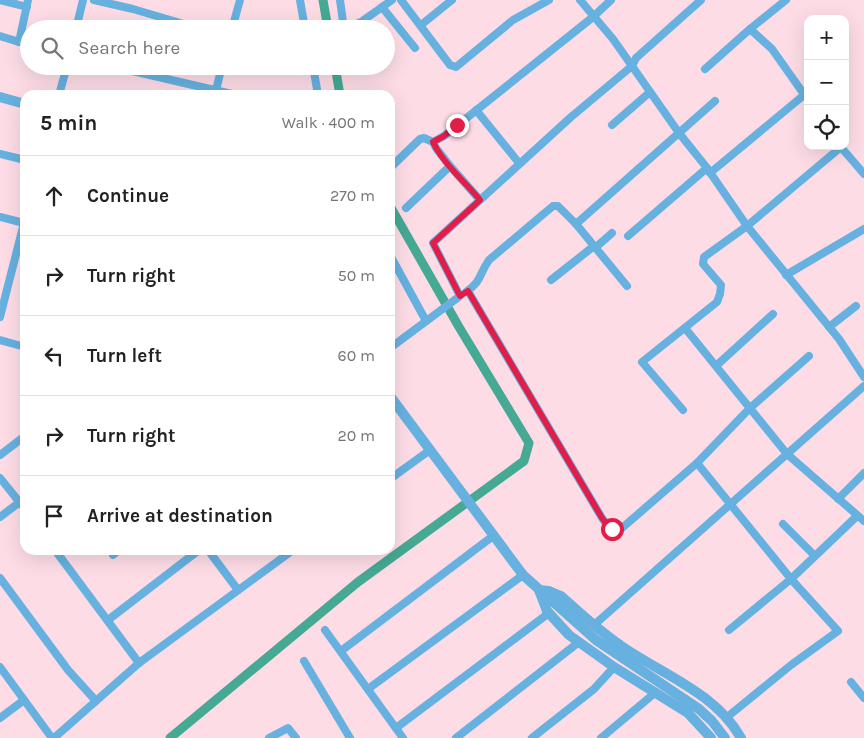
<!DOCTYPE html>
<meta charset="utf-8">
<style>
body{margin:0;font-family:Karla,sans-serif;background:#f2f2f2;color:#222}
.controls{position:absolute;right:15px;top:15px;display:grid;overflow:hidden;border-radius:10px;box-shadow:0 5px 20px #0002}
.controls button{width:45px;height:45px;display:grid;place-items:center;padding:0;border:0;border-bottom:1px solid #e0e0e0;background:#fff;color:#222;font:25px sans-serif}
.stop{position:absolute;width:15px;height:15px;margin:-11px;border:4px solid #e11d48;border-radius:50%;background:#fff}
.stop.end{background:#e11d48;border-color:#fff;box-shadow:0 1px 5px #0008}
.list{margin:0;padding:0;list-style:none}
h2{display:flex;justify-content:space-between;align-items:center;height:65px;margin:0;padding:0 20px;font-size:21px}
h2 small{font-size:16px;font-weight:400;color:#767676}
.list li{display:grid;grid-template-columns:32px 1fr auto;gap:15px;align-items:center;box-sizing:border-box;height:80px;padding:0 20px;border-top:1px solid #e0e0e0}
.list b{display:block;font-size:19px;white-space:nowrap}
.list em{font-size:16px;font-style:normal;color:#767676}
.icon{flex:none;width:28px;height:28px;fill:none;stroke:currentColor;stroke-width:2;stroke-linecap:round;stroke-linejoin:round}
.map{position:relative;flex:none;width:864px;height:738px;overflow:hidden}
.search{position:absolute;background:#fff;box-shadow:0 5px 20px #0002;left:20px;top:20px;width:375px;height:55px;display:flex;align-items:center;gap:12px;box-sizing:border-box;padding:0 18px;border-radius:28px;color:#767676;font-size:19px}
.panel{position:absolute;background:#fff;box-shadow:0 5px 20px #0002;left:20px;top:90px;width:375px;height:465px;border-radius:15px}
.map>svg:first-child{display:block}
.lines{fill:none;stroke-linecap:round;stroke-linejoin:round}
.canal{stroke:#45a994;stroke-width:9}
.minor{stroke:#66b1e0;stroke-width:8}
.tertiary{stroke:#66b1e0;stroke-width:10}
.route{stroke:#e11d48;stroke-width:6}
</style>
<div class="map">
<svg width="864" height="738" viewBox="0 0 864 738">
<rect width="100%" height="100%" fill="#fddce6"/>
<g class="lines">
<g class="canal">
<polyline points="323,0 328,29"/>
<polyline points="335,66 340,95"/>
<polyline points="170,738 358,582 524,461 529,443 459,327 390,206"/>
</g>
<g class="minor">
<polyline points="0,0 27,7"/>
<polyline points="94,0 133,9 187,25"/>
<polyline points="300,0 305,29"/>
<polyline points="340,0 344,29"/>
<polyline points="401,0 450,65 456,67 513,20 549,0"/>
<polyline points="580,0 613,39 679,133 707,168 747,226 839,339 864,377"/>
<polyline points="786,0 750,29 772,49 808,100"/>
<polyline points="382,7 415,48"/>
<polyline points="421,25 452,0"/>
<polyline points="76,29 83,0"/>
<polyline points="232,29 240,0"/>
<polyline points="345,29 361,22 392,0"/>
<polyline points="0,36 29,45"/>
<polyline points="19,42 28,0"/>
<polyline points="111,66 236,95"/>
<polyline points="313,66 318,95"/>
<polyline points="705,69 750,29"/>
<polyline points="216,90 222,66"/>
<polyline points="59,95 67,66"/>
<polyline points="476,110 519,163"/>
<polyline points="612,125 650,92"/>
<polyline points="840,146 864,174"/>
<polyline points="0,154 25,160"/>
<polyline points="450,166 479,199"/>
<polyline points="390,168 420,139 424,138 433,142 444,136 593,17 611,0"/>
<polyline points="710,173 804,95"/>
<polyline points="406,208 450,166 436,148 433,142"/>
<polyline points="0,217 24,223"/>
<polyline points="576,224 715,101"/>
<polyline points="628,236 707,168"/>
<polyline points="595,248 612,233"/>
<polyline points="390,255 426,321"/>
<polyline points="786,275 864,229"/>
<polyline points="551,280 594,246"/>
<polyline points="468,291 602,518 608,526 612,529 622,528 697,463 750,408 809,356"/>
<path d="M466,292C482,281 479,274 489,260L553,206H558L576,224L627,286"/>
<polyline points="0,317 25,219"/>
<polyline points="829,327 856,306"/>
<polyline points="685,328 787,454 864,386"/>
<polyline points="0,340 25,347"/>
<polyline points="390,348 460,296 433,243 571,117 632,66 636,58 701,0"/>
<polyline points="717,365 773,314"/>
<polyline points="683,410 642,362 717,302 720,294 721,285 703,264 704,257 747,226 841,147"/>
<polyline points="0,455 25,436"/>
<polyline points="697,463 791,579 838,631 791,665 726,718"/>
<polyline points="0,478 25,509"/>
<polyline points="390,479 430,450"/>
<polyline points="838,499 864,473"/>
<polyline points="0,517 25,498"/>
<polyline points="783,524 815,556"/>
<polyline points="55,550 139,663"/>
<polyline points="208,550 238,590"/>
<polyline points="113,555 119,550"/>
<polyline points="0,578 68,670 96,701"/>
<polyline points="108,620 199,550"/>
<polyline points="594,625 787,454 864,521"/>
<polyline points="325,630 403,738"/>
<polyline points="729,630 791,579 857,516"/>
<polyline points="341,651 493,536"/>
<polyline points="304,661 350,738"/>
<polyline points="0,667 52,738"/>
<polyline points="851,682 864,698"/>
<polyline points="368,689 523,575"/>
<polyline points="0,718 24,700"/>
<polyline points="396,728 549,613"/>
<polyline points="54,738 139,663 293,550"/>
<polyline points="269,738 288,728 296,738"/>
<polyline points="456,738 579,642"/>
<polyline points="532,738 594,689 614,667"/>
<polyline points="601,738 656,692"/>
</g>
<g class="tertiary">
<polyline points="0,97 25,104"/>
<polyline points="390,396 523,575 596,640 699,709 712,721 725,738"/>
<path d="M711,738L688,713L614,667L569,635L547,611L539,590L549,591L561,596C580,613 599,631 620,645C661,674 715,692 741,738"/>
</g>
</g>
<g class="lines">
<path class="route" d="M457,125L444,136L433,142C442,162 465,182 480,200L433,243L460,296L468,291L602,518L608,526L612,529"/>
</g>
</svg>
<div class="controls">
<button>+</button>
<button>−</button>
<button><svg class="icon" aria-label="locate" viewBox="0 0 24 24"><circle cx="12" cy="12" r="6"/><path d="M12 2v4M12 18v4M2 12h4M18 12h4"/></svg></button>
</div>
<div class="stop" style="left:612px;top:529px"></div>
<div class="stop end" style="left:457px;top:125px"></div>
<div class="search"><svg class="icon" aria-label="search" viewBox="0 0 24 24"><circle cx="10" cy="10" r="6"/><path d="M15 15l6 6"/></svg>Search here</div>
<section class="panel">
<h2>5 min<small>Walk · 400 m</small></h2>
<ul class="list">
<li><svg class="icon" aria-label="ahead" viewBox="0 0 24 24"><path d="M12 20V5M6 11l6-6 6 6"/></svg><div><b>Continue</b></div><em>270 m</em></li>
<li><svg class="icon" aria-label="right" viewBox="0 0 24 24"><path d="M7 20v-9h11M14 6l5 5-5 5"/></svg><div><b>Turn right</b></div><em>50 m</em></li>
<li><svg class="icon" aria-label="left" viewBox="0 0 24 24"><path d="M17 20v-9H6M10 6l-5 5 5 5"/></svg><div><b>Turn left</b></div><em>60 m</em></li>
<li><svg class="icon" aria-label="right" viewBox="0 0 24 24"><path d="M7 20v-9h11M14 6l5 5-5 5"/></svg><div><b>Turn right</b></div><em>20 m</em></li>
<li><svg class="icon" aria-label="arrive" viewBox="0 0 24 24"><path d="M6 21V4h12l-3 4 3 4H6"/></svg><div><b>Arrive at destination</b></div></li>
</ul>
</section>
</div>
